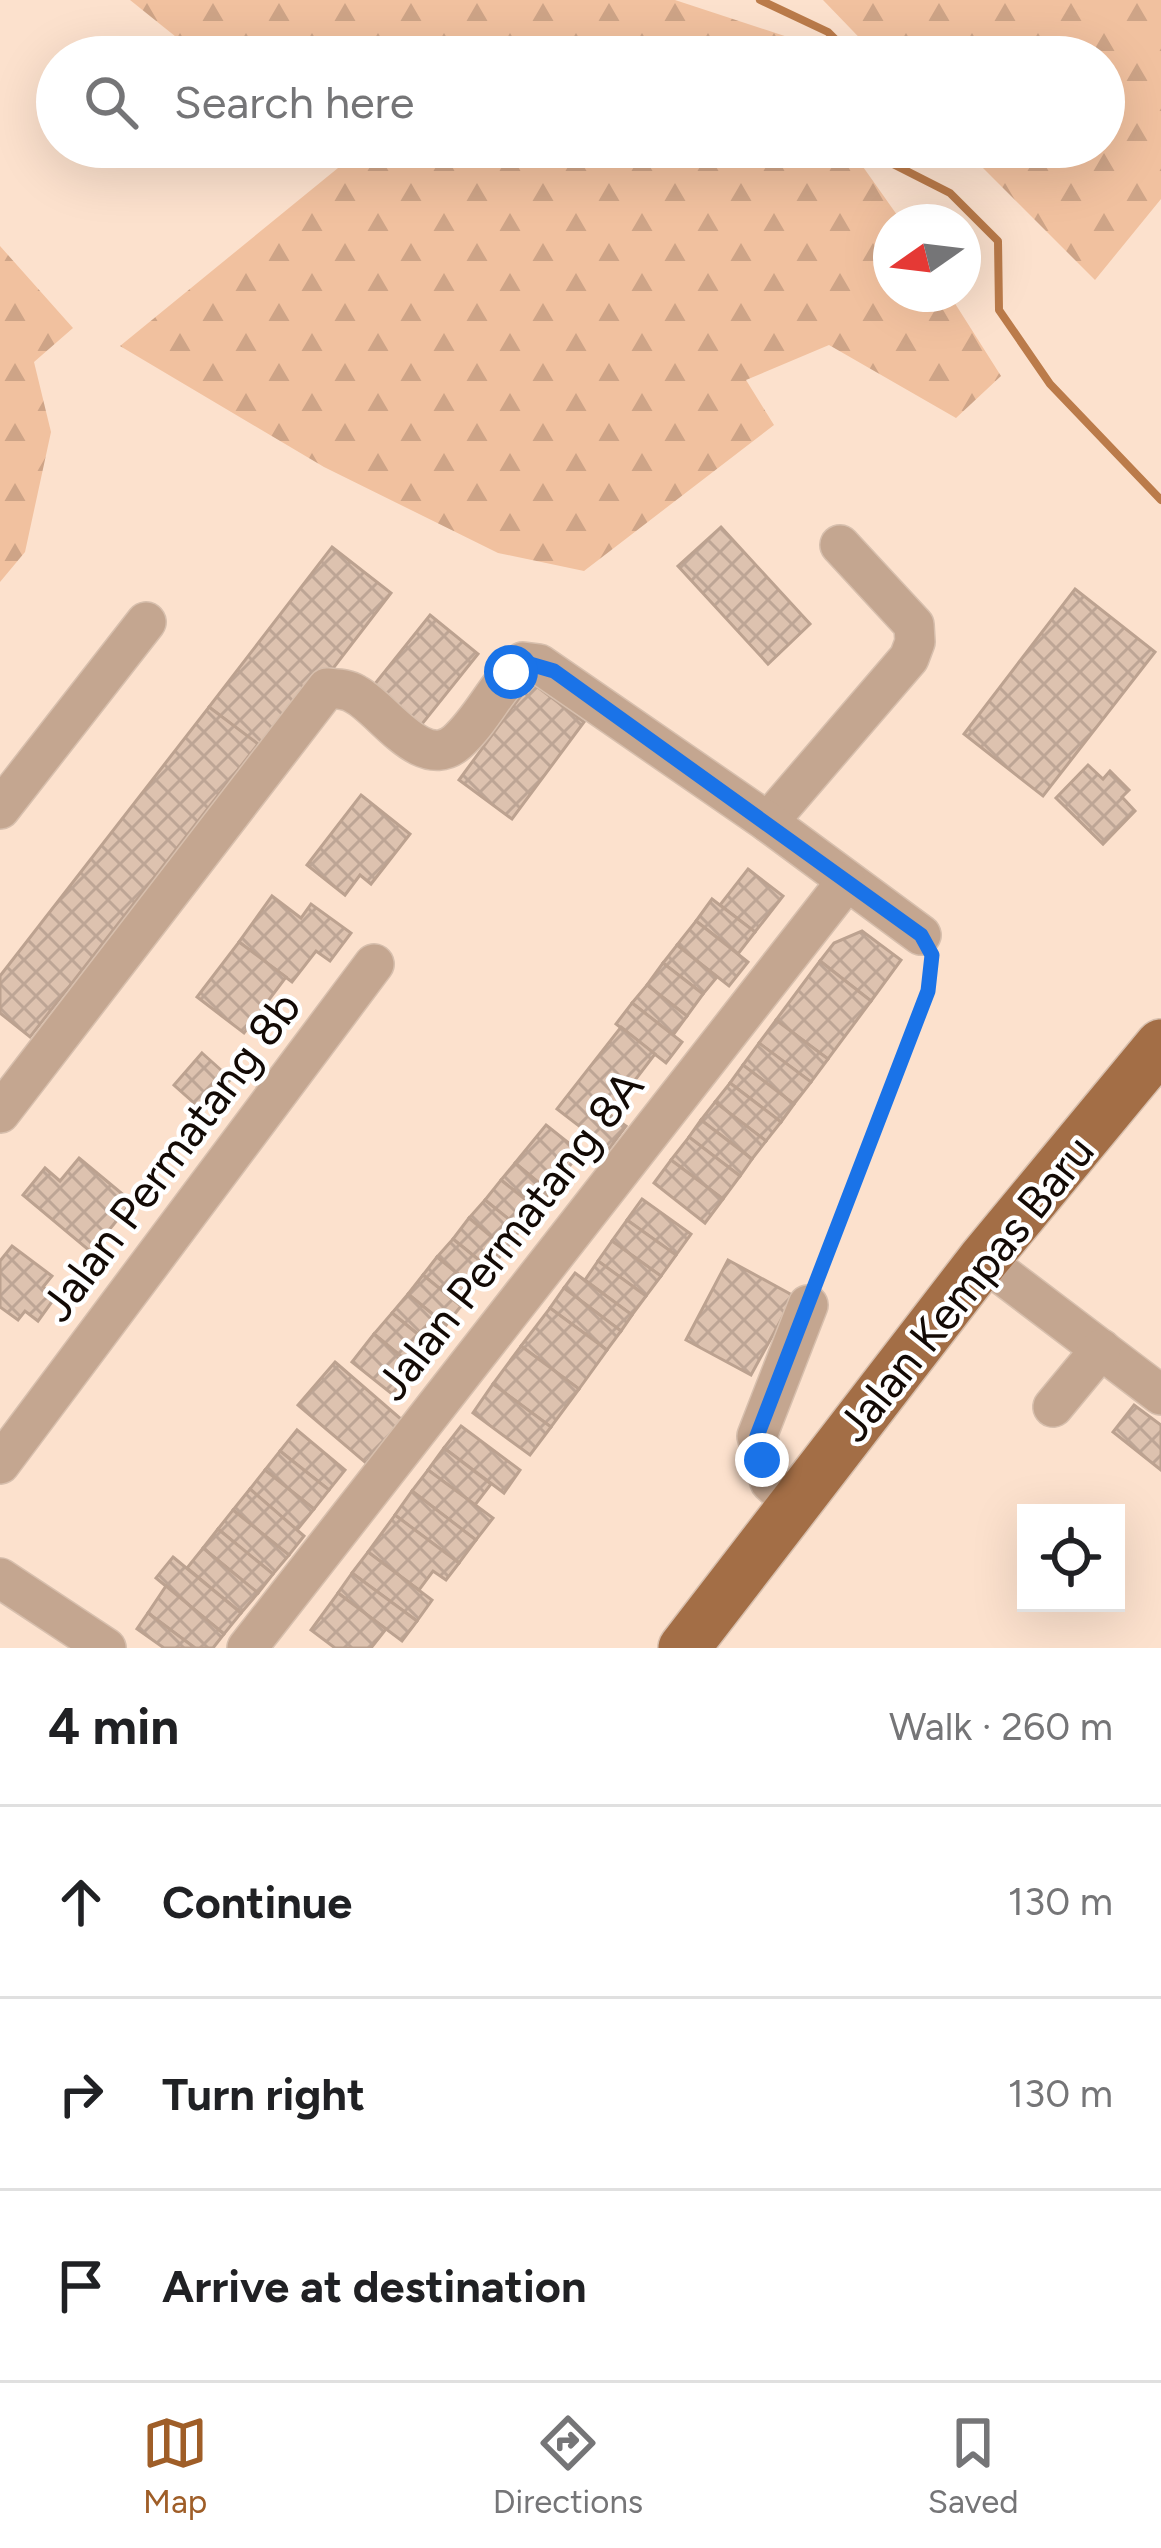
<!DOCTYPE html>
<meta charset="utf-8">
<style>
body{margin:0;font-family:Figtree,sans-serif;background:#f6f6f6;color:#202124}
.controls{position:absolute;right:36px;bottom:36px;display:grid;overflow:hidden;border-radius:0px;box-shadow:0 12px 48px #0002}
.controls button{width:108px;height:108px;display:grid;place-items:center;padding:0;border:0;border-bottom:3px solid #e0e0e0;background:#fff;color:#202124;font:60px sans-serif}
.compass{position:absolute;left:873px;top:204px;width:108px;height:108px;border-radius:50%;background:#fff;box-shadow:0 12px 48px #0002;rotate:256deg}
.stop{position:absolute;width:36px;height:36px;margin:-27px;border:9px solid #1a73e8;border-radius:50%;background:#fff}
.stop.end{background:#1a73e8;border-color:#fff;box-shadow:0 3px 12px #0008}
.list{margin:0;padding:0;list-style:none}
h2{display:flex;justify-content:space-between;align-items:center;height:156px;margin:0;padding:0 48px;font-size:51px}
h2 small{font-size:39px;font-weight:400;color:#757577}
.list li{display:grid;grid-template-columns:78px 1fr auto;gap:36px;align-items:center;box-sizing:border-box;height:192px;padding:0 48px;border-top:3px solid #e0e0e0}
.list b{display:block;font-size:45px;white-space:nowrap}
.list em{font-size:39px;font-style:normal;color:#757577}
.icon{flex:none;width:66px;height:66px;fill:none;stroke:currentColor;stroke-width:2;stroke-linecap:round;stroke-linejoin:round}
.map{position:relative;flex:none;width:1161px;height:1648px;overflow:hidden}
.search{position:absolute;background:#fff;box-shadow:0 12px 48px #0002;left:36px;right:36px;top:36px;height:132px;display:flex;align-items:center;gap:30px;box-sizing:border-box;padding:0 42px;border-radius:66px;color:#757577;font-size:45px}
.sheet{height:732px;background:#fff}
nav{display:flex;justify-content:space-around;align-items:center;box-sizing:border-box;height:168px;border-top:3px solid #e0e0e0;background:#fff;font-size:33px;color:#757577}
nav a{display:grid;justify-items:center;gap:6px}
nav .on{color:#9f5e28}
.map>svg:first-child{display:block}
.forest{fill:url(#forest-firs)}
.lines{fill:none;stroke-linecap:round;stroke-linejoin:round}
.stream{stroke:#bb7b4a;stroke-width:8}
.building{fill:url(#building-cross-hatch);stroke:#bca290;stroke-width:3}
.minor-casing{stroke:#d7bfad;stroke-width:42}
.major-casing{stroke:#d7bfad;stroke-width:54}
.path{stroke:#7e6c61;stroke-width:4.5;stroke-dasharray:9 6;stroke-linecap:butt}
.minor{stroke:#c4a690;stroke-width:39}
.major{stroke:#a36e46;stroke-width:51}
.route{stroke:#1a73e8;stroke-width:15}
.labels{text-anchor:middle;stroke-width:9;stroke-linejoin:round;paint-order:stroke}
.street-label{font-size:45px;fill:#130a05;stroke:#fff}
</style>
<div class="map">
<svg width="1161" height="1648" viewBox="0 0 1161 1648">
<defs>
<pattern id="forest-firs" width="22" height="20" patternUnits="userSpaceOnUse" patternTransform="scale(3)"><rect width="22" height="20" fill="#f1c19f"/><path d="M5 1l3.5 6h-7zM16 11l3.5 6h-7z" fill="#cea487"/></pattern>
<pattern id="building-cross-hatch" width="8" height="8" patternUnits="userSpaceOnUse" patternTransform="scale(3)"><rect width="8" height="8" fill="#ddc2af"/><path d="M0 0l8 8M0 8l8-8" fill="none" stroke="#bda595"/></pattern>
</defs>
<rect width="100%" height="100%" fill="#fce1cd"/>
<g class="forest">
<polygon points="130,0 675,0 818,47 821,57 201,57"/>
<polygon points="823,0 1161,0 1161,199 1095,280 962,147 1104,147 1104,57 878,57"/>
<polygon points="314,147 849,147 902,222 891,222 891,294 949,294 1001,376 956,418 829,345 746,380 774,425 584,571 498,553 324,467 120,346 338,168"/>
<polygon points="0,246 73,328 34,362 51,432 25,552 0,582"/>
</g>
<g class="lines">
<g class="stream">
<polyline points="760,0 828,32 853,57"/>
<polyline points="884,147 885,160 950,193 998,241 999,310 1050,384 1161,500"/>
</g>
</g>
<g class="building">
<polygon points="721,527 810,624 768,664 678,566"/>
<polygon points="332,547 391,593 268,753 209,707"/>
<polygon points="1075,589 1155,652 1043,796 964,734"/>
<polygon points="430,615 478,654 418,729 370,690"/>
<polygon points="531,682 584,722 512,819 459,780"/>
<polygon points="209,707 258,744 30,1037 0,1013 0,976"/>
<polygon points="1088,765 1103,779 1110,771 1129,790 1122,797 1135,811 1103,844 1056,798"/>
<polygon points="361,795 410,834 371,884 360,875 345,895 307,865"/>
<polygon points="748,869 783,896 755,932 720,905"/>
<polygon points="272,896 301,918 311,904 351,933 330,961 316,951 292,982 239,942"/>
<polygon points="712,899 755,932 738,954 696,921"/>
<polygon points="696,921 748,962 729,986 677,945"/>
<polygon points="862,931 901,960 871,1001 820,961 834,943"/>
<polygon points="239,942 286,977 244,1033 197,997"/>
<polygon points="677,945 717,977 703,994 663,963"/>
<polygon points="820,961 871,1001 828,1059 776,1020"/>
<polygon points="663,963 703,994 687,1016 647,985"/>
<polygon points="647,985 687,1016 673,1035 632,1003"/>
<polygon points="632,1003 682,1042 666,1063 616,1024"/>
<polygon points="776,1020 828,1059 811,1082 759,1043"/>
<polygon points="621,1027 655,1054 609,1114 626,1126 609,1149 557,1109"/>
<polygon points="759,1043 811,1082 794,1104 743,1065"/>
<polygon points="202,1053 231,1079 226,1084 236,1093 226,1104 217,1096 203,1111 174,1085"/>
<polygon points="743,1065 794,1104 781,1122 730,1083"/>
<polygon points="730,1083 781,1122 766,1141 715,1102"/>
<polygon points="715,1102 766,1141 752,1159 701,1120"/>
<polygon points="701,1120 752,1159 740,1176 689,1137"/>
<polygon points="546,1125 580,1152 550,1192 515,1163"/>
<polygon points="689,1137 740,1176 723,1199 671,1160"/>
<polygon points="79,1158 132,1202 91,1252 23,1195 45,1168 60,1181"/>
<polygon points="671,1160 723,1199 705,1223 654,1183"/>
<polygon points="515,1163 550,1192 537,1209 501,1180"/>
<polygon points="501,1180 537,1209 521,1229 485,1200"/>
<polygon points="642,1199 691,1234 676,1255 627,1220"/>
<polygon points="485,1200 521,1229 506,1249 469,1218"/>
<polygon points="469,1218 506,1249 490,1269 453,1239"/>
<polygon points="627,1220 676,1255 661,1276 612,1241"/>
<polygon points="453,1239 490,1269 475,1288 437,1257"/>
<polygon points="612,1241 661,1276 646,1296 598,1261"/>
<polygon points="12,1246 52,1276 43,1287 56,1296 38,1321 25,1311 18,1320 0,1307 0,1261"/>
<polygon points="437,1257 475,1288 461,1306 423,1275"/>
<polygon points="728,1260 794,1296 751,1375 686,1340"/>
<polygon points="598,1261 646,1296 632,1315 585,1280"/>
<polygon points="575,1273 632,1315 621,1331 564,1288"/>
<polygon points="423,1275 461,1306 446,1325 408,1294"/>
<polygon points="564,1288 621,1331 607,1350 550,1308"/>
<polygon points="408,1294 446,1325 431,1345 392,1313"/>
<polygon points="550,1308 607,1350 579,1389 521,1346"/>
<polygon points="392,1313 431,1345 414,1367 374,1334"/>
<polygon points="374,1334 414,1367 392,1394 352,1362"/>
<polygon points="521,1346 579,1389 551,1427 493,1384"/>
<polygon points="335,1362 402,1420 366,1463 298,1405"/>
<polygon points="493,1384 551,1427 530,1455 473,1413"/>
<polygon points="1134,1405 1161,1425 1161,1470 1113,1432"/>
<polygon points="461,1426 520,1470 504,1493 444,1448"/>
<polygon points="297,1430 345,1470 329,1490 280,1451"/>
<polygon points="444,1448 491,1484 475,1505 428,1470"/>
<polygon points="280,1451 329,1490 314,1509 265,1470"/>
<polygon points="265,1470 314,1509 297,1530 250,1489"/>
<polygon points="428,1470 493,1518 476,1540 412,1491"/>
<polygon points="250,1489 304,1536 289,1555 233,1510"/>
<polygon points="412,1491 476,1540 459,1563 395,1515"/>
<polygon points="233,1510 289,1555 273,1574 218,1529"/>
<polygon points="395,1515 459,1563 446,1580 433,1571 419,1590 368,1552"/>
<polygon points="218,1529 273,1574 258,1593 203,1548"/>
<polygon points="203,1548 258,1593 241,1613 187,1568"/>
<polygon points="368,1552 432,1600 417,1621 352,1573"/>
<polygon points="173,1557 241,1613 224,1634 156,1578"/>
<polygon points="352,1573 417,1621 402,1641 338,1593"/>
<polygon points="166,1586 224,1634 213,1648 195,1648 148,1613"/>
<polygon points="338,1593 386,1629 371,1648 335,1648 311,1630"/>
<polygon points="148,1613 195,1648 164,1648 137,1629"/>
</g>
<g class="lines">
<g class="minor-casing">
<g id="minor">
<polyline points="0,809 146,622"/>
<polyline points="768,822 909,658 915,642 914,625 840,545"/>
<path d="M0,1113L327,688C337,689 347,689 355,694C383,708 422,773 457,742C483,719 497,684 523,662L539,664L768,822L921,935"/>
<polyline points="983,1260 1161,1395"/>
<polyline points="1053,1407 1101,1349"/>
<polyline points="0,1464 374,964"/>
<polyline points="794,1504 770,1482 757,1436 808,1305"/>
<polyline points="0,1578 106,1648"/>
<polyline points="247,1648 846,882"/>
</g>
</g>
<g class="major-casing">
<polyline id="major" points="684,1648 983,1260 1161,1045"/>
</g>
<polyline class="path" points="819,1277 928,991 930,967"/>
<use href="#minor" class="minor"/>
<use href="#major" class="major"/>
</g>
<g class="lines">
<polyline class="route" points="511,672 523,662 554,671 921,935 932,955 928,991 757,1436 762,1460"/>
</g>
<g class="labels">
<g class="street-label">
<text transform="translate(170 1156) rotate(-53)" y="16">Jalan Permatang 8b</text>
<text transform="translate(509 1235) rotate(-52)" y="16">Jalan Permatang 8A</text>
<text transform="translate(965 1288) rotate(-51)" y="16">Jalan Kempas Baru</text>
</g>
</g>
</svg>
<div class="controls">
<button><svg class="icon" aria-label="locate" viewBox="0 0 24 24"><circle cx="12" cy="12" r="6"/><path d="M12 2v4M12 18v4M2 12h4M18 12h4"/></svg></button>
</div>
<svg class="compass" viewBox="-18 -18 36 36"><path d="M0-13l5 13h-10z" fill="#e53935"/><path d="M0 13l5-13h-10z" fill="#757577"/></svg>
<div class="stop" style="left:511px;top:672px"></div>
<div class="stop end" style="left:762px;top:1460px"></div>
<div class="search"><svg class="icon" aria-label="search" viewBox="0 0 24 24"><circle cx="10" cy="10" r="6"/><path d="M15 15l6 6"/></svg>Search here</div>
</div>
<section class="sheet">
<h2>4 min<small>Walk · 260 m</small></h2>
<ul class="list">
<li><svg class="icon" aria-label="ahead" viewBox="0 0 24 24"><path d="M12 20V5M6 11l6-6 6 6"/></svg><div><b>Continue</b></div><em>130 m</em></li>
<li><svg class="icon" aria-label="right" viewBox="0 0 24 24"><path d="M7 20v-9h11M14 6l5 5-5 5"/></svg><div><b>Turn right</b></div><em>130 m</em></li>
<li><svg class="icon" aria-label="arrive" viewBox="0 0 24 24"><path d="M6 21V4h12l-3 4 3 4H6"/></svg><div><b>Arrive at destination</b></div></li>
</ul>
</section>
<nav>
<a class="on"><svg class="icon" aria-label="map" viewBox="0 0 24 24"><path d="M3 6l6-2 6 2 6-2v14l-6 2-6-2-6 2zM9 4v14M15 6v14"/></svg>Map</a>
<a><svg class="icon" aria-label="directions" viewBox="0 0 24 24"><path d="M12 3l9 9-9 9-9-9zM9 14v-3h6M13 9l2 2-2 2"/></svg>Directions</a>
<a><svg class="icon" aria-label="saved" viewBox="0 0 24 24"><path d="M7 4h10v16l-5-4-5 4z"/></svg>Saved</a>
</nav>
